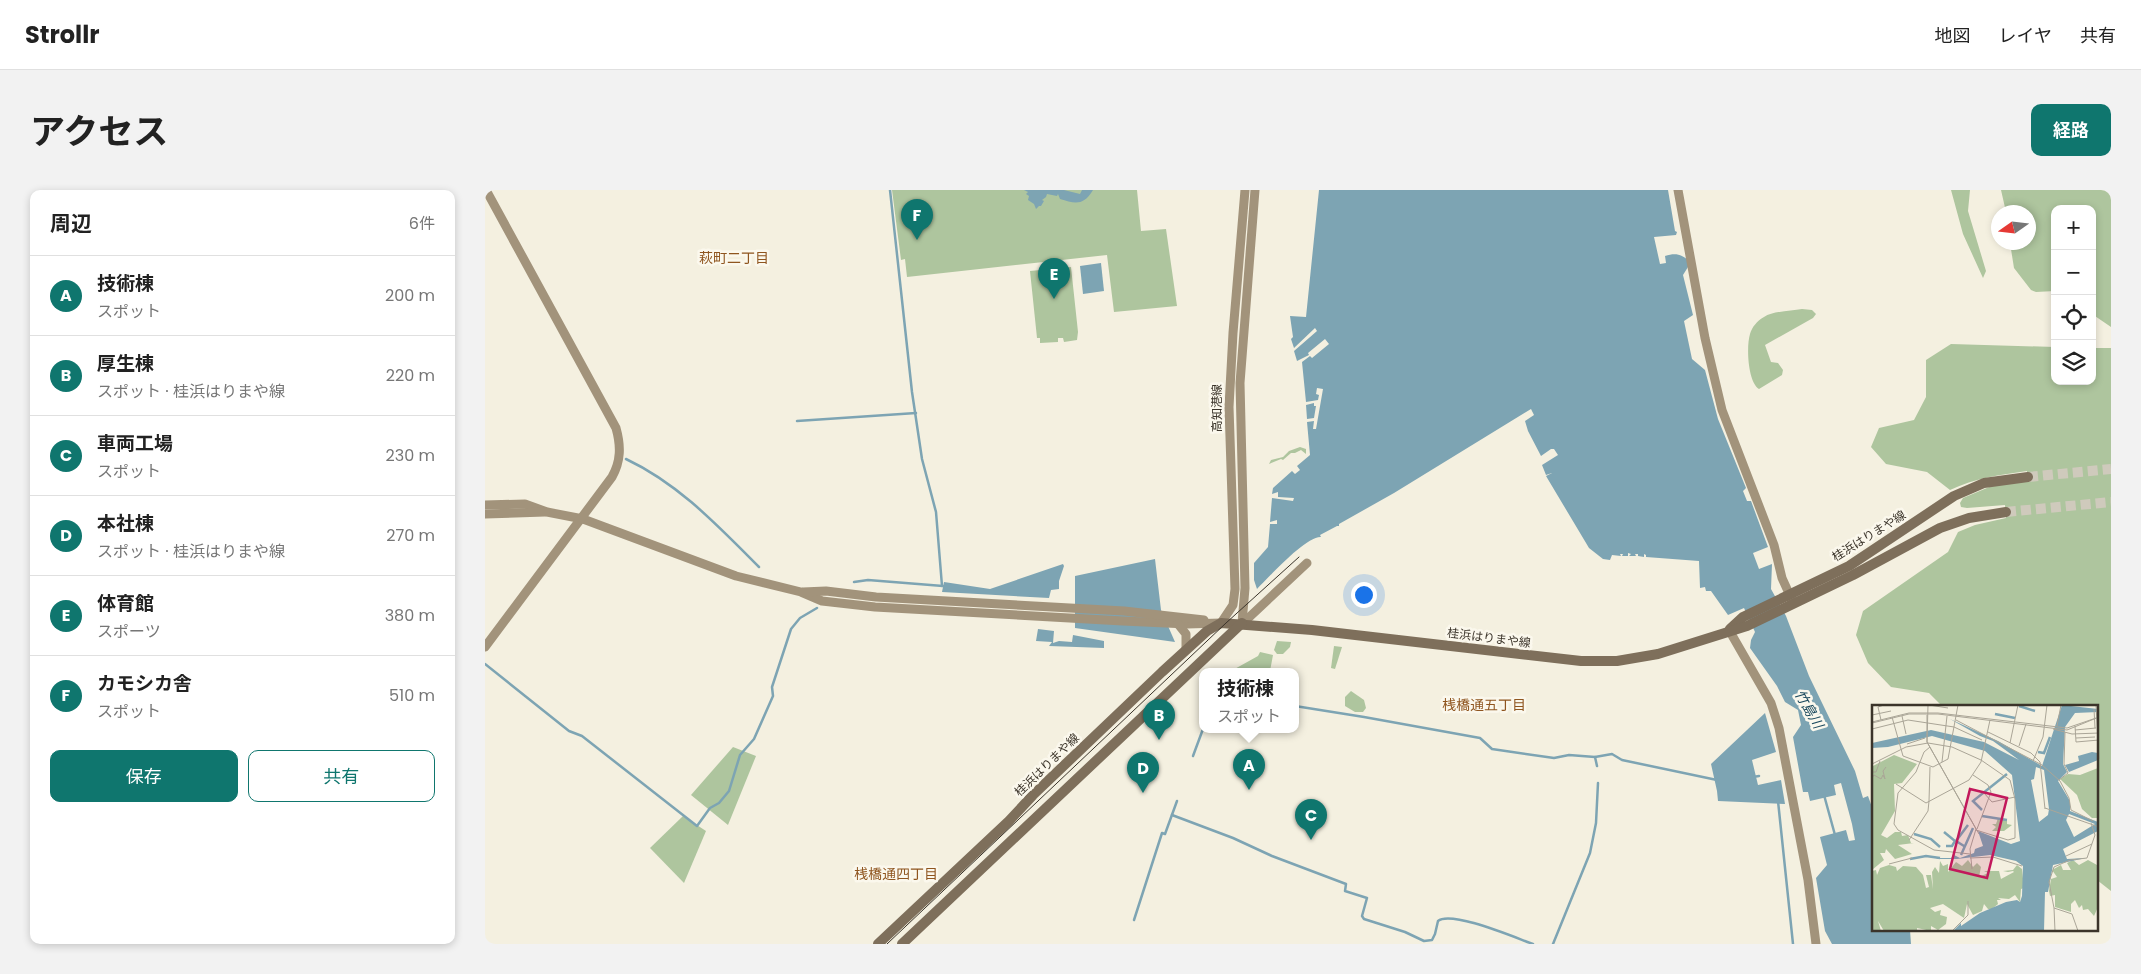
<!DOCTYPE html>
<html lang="ja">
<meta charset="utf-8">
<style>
body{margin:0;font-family:Poppins,"Noto Sans JP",sans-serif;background:#f2f2f2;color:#222}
.controls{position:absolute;right:15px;top:15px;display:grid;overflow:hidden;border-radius:10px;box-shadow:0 2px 8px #0003}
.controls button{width:45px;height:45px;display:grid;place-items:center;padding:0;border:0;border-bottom:1px solid #e0e0e0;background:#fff;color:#222;font:25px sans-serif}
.compass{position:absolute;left:1506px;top:15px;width:45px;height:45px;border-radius:50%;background:#fff;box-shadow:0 2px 8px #0003;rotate:256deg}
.you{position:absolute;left:878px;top:404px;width:18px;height:18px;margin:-12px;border:4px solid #fff;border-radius:50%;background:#1a73e8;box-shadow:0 0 0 8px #1a73e833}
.badge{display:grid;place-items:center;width:32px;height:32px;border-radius:50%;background:#0f766e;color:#fff;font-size:16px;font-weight:700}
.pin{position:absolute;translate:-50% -41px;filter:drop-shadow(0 1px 2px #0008)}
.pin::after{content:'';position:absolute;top:26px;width:18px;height:15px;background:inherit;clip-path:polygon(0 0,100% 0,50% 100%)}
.popup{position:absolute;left:714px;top:478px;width:100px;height:65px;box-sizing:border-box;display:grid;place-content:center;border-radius:10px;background:#fff;filter:drop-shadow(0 1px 4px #0005);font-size:16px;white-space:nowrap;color:#767676}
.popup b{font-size:19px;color:#222}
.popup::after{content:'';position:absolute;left:50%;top:100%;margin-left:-10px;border:10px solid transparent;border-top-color:#fff}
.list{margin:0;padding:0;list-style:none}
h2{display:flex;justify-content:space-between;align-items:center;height:65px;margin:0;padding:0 20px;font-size:21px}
h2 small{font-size:16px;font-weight:400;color:#767676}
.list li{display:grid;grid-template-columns:32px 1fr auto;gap:15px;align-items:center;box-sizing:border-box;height:80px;padding:0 20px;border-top:1px solid #e0e0e0}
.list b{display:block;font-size:19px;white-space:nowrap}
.list p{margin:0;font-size:16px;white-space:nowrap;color:#767676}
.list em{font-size:16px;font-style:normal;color:#767676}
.actions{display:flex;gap:10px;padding:15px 20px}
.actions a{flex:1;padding:11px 0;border:1px solid #0f766e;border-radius:10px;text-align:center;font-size:18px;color:#0f766e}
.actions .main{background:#0f766e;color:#fff}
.icon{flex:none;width:28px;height:28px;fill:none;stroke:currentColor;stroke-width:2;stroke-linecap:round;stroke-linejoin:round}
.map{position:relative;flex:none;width:1626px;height:754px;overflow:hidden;border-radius:10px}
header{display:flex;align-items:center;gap:30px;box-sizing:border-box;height:70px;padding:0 25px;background:#fff;border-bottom:1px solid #e0e0e0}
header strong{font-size:24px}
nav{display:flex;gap:28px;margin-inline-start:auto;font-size:18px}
.intro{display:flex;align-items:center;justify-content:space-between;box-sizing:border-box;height:120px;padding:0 30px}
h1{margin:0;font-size:35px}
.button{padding:12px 22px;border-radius:10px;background:#0f766e;color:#fff;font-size:18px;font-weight:700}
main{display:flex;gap:30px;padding:0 30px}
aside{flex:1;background:#fff;border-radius:10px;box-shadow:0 2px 8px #0003}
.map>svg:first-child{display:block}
.green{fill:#aec59e}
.water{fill:#7da4b3}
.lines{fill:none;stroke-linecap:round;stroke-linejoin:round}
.stream{stroke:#7da4b3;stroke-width:2.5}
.primary-tunnel{stroke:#cfcabc;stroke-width:10;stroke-dasharray:10 5;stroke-linecap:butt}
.secondary{stroke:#a2937b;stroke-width:9}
.primary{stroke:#7e6f5b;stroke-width:10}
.tram{stroke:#3b342a;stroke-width:1}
.labels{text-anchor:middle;stroke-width:5;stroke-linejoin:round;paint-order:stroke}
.street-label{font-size:12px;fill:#3b342a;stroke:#fbf8ed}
.neighbourhood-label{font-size:14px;fill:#8f551f;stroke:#fbf8ed}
.water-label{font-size:14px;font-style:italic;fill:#1d4b5f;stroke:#fbf8ed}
.inset-river{fill:none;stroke:#7da4b3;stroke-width:2.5}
.inset-road{fill:none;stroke:#aaa597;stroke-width:1}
.view{fill:#c2185b;fill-opacity:0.15;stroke:#c2185b;stroke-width:2.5}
.inset-edge{fill:none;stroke:#3b342a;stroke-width:2.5}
</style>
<header>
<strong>Strollr</strong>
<nav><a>地図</a><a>レイヤ</a><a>共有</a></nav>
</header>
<div class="intro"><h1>アクセス</h1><a class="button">経路</a></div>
<main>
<aside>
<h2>周辺<small>6件</small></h2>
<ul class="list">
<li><span class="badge">A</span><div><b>技術棟</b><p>スポット</p></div><em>200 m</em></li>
<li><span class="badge">B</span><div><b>厚生棟</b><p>スポット · 桂浜はりまや線</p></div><em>220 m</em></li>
<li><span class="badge">C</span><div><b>車両工場</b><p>スポット</p></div><em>230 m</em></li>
<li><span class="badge">D</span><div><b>本社棟</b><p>スポット · 桂浜はりまや線</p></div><em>270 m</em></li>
<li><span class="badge">E</span><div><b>体育館</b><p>スポーツ</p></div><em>380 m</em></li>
<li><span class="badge">F</span><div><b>カモシカ舎</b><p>スポット</p></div><em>510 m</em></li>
</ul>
<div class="actions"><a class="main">保存</a><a>共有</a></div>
</aside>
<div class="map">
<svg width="1626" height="754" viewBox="0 0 1626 754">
<rect width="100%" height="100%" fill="#f4f0e0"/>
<g class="green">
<polygon points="407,0 652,0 656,41 681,39 692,116 629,122 622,65 422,87 420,69 416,70"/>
<polygon points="1466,0 1485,0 1483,21 1501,81 1498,88 1478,44"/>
<polygon points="1516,0 1626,0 1626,137 1607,124 1607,19 1570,19 1570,101 1551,102 1546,100 1529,78 1525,53 1544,52 1544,22 1521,22"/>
<polygon points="586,77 593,142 592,150 579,152 578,148 573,148 573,152 555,153 555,148 552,148 545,81"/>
<path d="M1317,119L1327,120L1331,124L1328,128L1280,155L1286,172L1293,173L1298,180L1297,185L1274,199C1263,192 1261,157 1265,144C1267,137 1272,131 1279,127C1288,121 1306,121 1317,119Z"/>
<path d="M1466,154L1570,157V191H1607V158H1626V701L1612,690V516H1457L1444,503L1406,497L1383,473L1371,445L1378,421L1463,362L1473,342L1490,335L1521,328L1520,315L1482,318L1476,317L1475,313L1478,308L1509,295L1542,290V281C1515,285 1490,288 1465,300L1442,282L1401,274L1386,257L1394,238L1429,230L1441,207V170Z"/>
<polygon points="815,257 821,259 821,264 816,260 810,263 806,263 798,270 796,269 784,274 786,270 798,267 804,261"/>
<polygon points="792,451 806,452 805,457 798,464 792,464 789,460"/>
<polygon points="849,456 857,457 850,479 846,478"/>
<polygon points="775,462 788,465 785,481 746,481 773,466"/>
<polygon points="866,501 879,510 881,518 878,522 870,522 860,516 860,507"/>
<polygon points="248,557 271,566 243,635 206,605"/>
<polygon points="198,626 221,641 199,693 165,658"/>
</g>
<g class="water">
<path d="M539,0H579L595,4L597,0H608C598,17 589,13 575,9L573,4L572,6L562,4L561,7L557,10L559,11L556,16H554L551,19L549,14L543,10L544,6L541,4L543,2Z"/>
<path d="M834,0H1183L1190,41L1192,42L1191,45L1169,47L1175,74L1181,73L1180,66C1190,63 1196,64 1203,70V77L1198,85L1208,125L1199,131L1207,169L1220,180L1233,229L1261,298L1258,301L1262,311H1266L1283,357L1268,363L1274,379L1287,374L1286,399L1301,426L1324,486L1370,581L1378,608L1383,606L1388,620V740H1425L1426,754H1347L1340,741L1331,688L1342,675L1335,647L1361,640L1364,651L1370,650L1367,634L1356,593L1349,595L1351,605L1325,611L1323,602H1318L1308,547L1316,535L1313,520L1300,512L1292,496L1265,458L1266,450L1270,442L1259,418L1243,425L1226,401H1221L1220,397L1215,398L1214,371L1161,367V365L1159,364V367L1153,366V364H1150L1151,366H1144L1146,364L1143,363V366H1137L1138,364H1135L1136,366L1127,365L1125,370L1118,369L1104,358L1061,286L1067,283L1061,285L1057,275L1073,265L1069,259H1066L1056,266L1043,241L1040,231L1049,225L1046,219L909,303L854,334V336H852L835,345L836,347C821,346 785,386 772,399L769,390V373L783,357L785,334H792V330L785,332L787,308L808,311L809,308L793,307V302L787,304L788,298L807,281L810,284L815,280L812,276L825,265L822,232L829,231L828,239H831L838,199L832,198L831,204L834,205L833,210L821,212L817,172L825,166L827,168L844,154L840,149L823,163L824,165L812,171L809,161L832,141L830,138L809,158L806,149L808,147L805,126L821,127Z"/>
<polygon points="616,73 619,101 598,104 595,76"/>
<polygon points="829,213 829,216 831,216 829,228 822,229 821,215"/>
<polygon points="670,369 676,420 690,452 590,438 590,386"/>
<polygon points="578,374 579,376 574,391 574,399 566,400 564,408 457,402 459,392 505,399"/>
<polygon points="553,439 569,441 568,453 574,451 587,452 588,445 619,451 619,458 564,456 567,452 551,451"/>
<polygon points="1280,523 1291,562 1267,570 1273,595 1296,590 1300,614 1233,611 1232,601 1226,574"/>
</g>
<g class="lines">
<g class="stream">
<polyline points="405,0 427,202 437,269 451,322 457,396"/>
<polyline points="312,231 431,223"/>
<path d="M141,269C194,294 233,336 274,377"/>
<polyline points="369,392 383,390 458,396"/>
<polyline points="0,474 84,541 97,546 212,636 225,618 234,613 244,601 255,565 269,549 288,506 287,497 306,439 315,428 332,418"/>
<polyline points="810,516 879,527 995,548 1007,559 1069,568 1084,565 1110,567 1127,564 1137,570 1232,590"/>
<polyline points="708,566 718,539"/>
<polyline points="1110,567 1112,576"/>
<polyline points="1268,587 1274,586"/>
<polyline points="1339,605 1350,645"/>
<polyline points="1293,611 1308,754"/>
<path d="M687,625L748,648L787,666L861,694L860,701L882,708L877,726L879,729L920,742L939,751L947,750L950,744L953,731C966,720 1031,748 1048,754"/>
<polyline points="649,730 677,643 680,644 692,611"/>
<polyline points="1068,754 1105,663 1111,633 1113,593"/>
</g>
<g class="primary-tunnel">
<polyline points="1543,287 1626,279"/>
<polyline points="1521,322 1626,312"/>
</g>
<g class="secondary">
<polyline points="1193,0 1220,148 1237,220 1289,355 1297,388 1307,410"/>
<polyline points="0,315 40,314 62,322 98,329 251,386 316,402 337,411 390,417 638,431 702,434 736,433"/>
<polyline points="0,324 60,322"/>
<polyline points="318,402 341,401 391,407 639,421 719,430"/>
<polyline points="736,433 748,415 750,399 744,217 748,143 760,0"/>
<polyline points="757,433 760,398 755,193 770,0"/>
<polyline points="758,433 822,373"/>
<polyline points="693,434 701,444 701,459"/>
<polyline points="1244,440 1286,513 1294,538 1323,690 1331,754"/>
<path d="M0,457L127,287C136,271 136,256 131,238L1,0"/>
</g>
<g class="primary">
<polyline points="1245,439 1258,427 1364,376 1469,306 1499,293 1543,287"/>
<polyline points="393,754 524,631 548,605 677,482 722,441 736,433 827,440 1096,471 1132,471 1173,464 1262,436 1368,385 1455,338 1484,328 1521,322"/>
<polyline points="417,754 757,433"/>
</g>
<polyline class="tram" points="402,754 741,433 814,367"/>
</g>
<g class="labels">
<g class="street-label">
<text transform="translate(732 218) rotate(-90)" y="4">高知港線</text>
<text transform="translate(1384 346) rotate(-32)" y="4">桂浜はりまや線</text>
<text transform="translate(1004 448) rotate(7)" y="4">桂浜はりまや線</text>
<text transform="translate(562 575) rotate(-44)" y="4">桂浜はりまや線</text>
</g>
<g class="neighbourhood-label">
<text x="249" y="73">萩町二丁目</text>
<text x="999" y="520">桟橋通五丁目</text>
<text x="411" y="689">桟橋通四丁目</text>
</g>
<g class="water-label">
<text transform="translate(1324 519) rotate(60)" y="5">竹島川</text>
</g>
</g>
<g transform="translate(1387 515)">
<rect width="226" height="226" fill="#f4f0e0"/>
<path d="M22,50L45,59L30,78L22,79L23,106L9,130L15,133L23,127H29L30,131L36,130L39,138H42L26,140L40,149L23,154L14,144L13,148H8L12,155L0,165L1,61ZM226,63V113H220L210,104L205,90L188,74L196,69L208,70ZM126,113L135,115V119L140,120L132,126H120L124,122L120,119H124ZM226,154V202L222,211L216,204L211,205L210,200L207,203L203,195L199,199V207L183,202V190L178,191L177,186L179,174L185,172L180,165L189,160L191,165H199L195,158L201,155L207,160L216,155L225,160ZM96,155L101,162L105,158L109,162L107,172L116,168L112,166H127L129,174L142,167L141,166L136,167L131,166L141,165L145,160L150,164L152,183L149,184L148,197L143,190L137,194L126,193L129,195H125L126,199L120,204H116L112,199L110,206L101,210L95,199L92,213L71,199L58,203L63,207L69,205L68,210L75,212L74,219L66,225L59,221V226L45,223V226H12L6,216L9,226H0V166L4,165L5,170L8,163L17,160L24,162L25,166L31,161L44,162L51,170L54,183L57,182L54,170H59L61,184L60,167L63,162L67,168L68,156L71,161L76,159V167L84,157L90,161Z" fill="#aec59e"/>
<path d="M190,0L226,4V7L203,8L193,22L191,59L195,67L186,76L198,96V106L226,117V126L191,144L195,154L214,153L181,160L176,187H173L172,226H81L89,218V221L108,208L134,197L145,195L148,197L150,191L151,161L144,156L118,150L85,154H66L64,153H79L82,150L88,153L102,148L103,144L111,141L106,126L139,139L148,136L140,70L113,46L60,31L16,42L0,43V38L59,25L112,37L147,55L121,36L108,31L78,14L126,36L170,61ZM164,62L172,65L177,104L176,110L167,117L159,75L162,74ZM197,109L223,119L202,132L194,115ZM220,47L226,48V55L197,67L193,60L207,56L206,51Z" fill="#7da4b3" fill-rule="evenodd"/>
<path class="inset-river" d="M147,1L163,6M123,9L143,13M166,47L172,48L178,32M110,105L101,96L135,69M110,111L135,115M72,127L83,136L80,141H74M42,129L59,134L68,142M92,141L84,136L96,120M89,150L101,123M38,154L54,151L68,153"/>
<path class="inset-road" d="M56,0L55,37L107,129M57,0L76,3M224,0L227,54M222,4L223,23M0,10L19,6M55,10V37L104,124L98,144L100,164M30,11L34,29M20,12L31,51L61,62L76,54L86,0M9,15L6,2L12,0M84,15L170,60L188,76L197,93L199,105L221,116M0,17L37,8H66L195,23L227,12M0,18L37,9H66L195,25L227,12M185,21L189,0M203,21L204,37L227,35M0,24L36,15L82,22L110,35M181,24L200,29L227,28M203,25L224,23M116,27L159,48L168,57L173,104M204,33L223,32M56,38L80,42L109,55L138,75L143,94V133M138,38L146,0M35,39L53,33M147,41L154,19M58,42L52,47L44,67L26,88L22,119L26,125L62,145L98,149M161,56L171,32L175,0M70,57L75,11M0,59L34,42L56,38M0,67H4L8,56M101,70L116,80L119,87L105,124M0,73L2,70L9,74L11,70L13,74L11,66L14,62M187,75L196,68L192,59L193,27M24,79L54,98L97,75L109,57L118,15M112,88L120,97L143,92M57,96L58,62M173,103L227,122M104,125L136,135L143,133M37,135L56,106L57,96M194,151L220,139M98,153L121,152L150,161M17,159L40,153M182,203L183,226M80,226L96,210V196M206,226L200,209L182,203L177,177L182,162L198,155L215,153L223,130L219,118"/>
<path class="view" d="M98,84L135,93L115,173L78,164Z"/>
<rect width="226" height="226" class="inset-edge"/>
</g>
</svg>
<div class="controls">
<button>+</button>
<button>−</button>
<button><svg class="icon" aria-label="locate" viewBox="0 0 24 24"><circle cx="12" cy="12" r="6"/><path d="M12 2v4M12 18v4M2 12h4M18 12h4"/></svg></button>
<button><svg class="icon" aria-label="layers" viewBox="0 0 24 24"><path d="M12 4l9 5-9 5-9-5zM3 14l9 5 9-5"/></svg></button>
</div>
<svg class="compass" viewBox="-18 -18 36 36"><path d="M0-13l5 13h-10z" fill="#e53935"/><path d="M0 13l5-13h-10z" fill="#767676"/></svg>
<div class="you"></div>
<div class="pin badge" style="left:764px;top:600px">A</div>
<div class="popup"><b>技術棟</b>スポット</div>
<div class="pin badge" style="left:674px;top:550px">B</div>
<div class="pin badge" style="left:826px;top:650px">C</div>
<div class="pin badge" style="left:658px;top:603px">D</div>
<div class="pin badge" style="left:569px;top:109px">E</div>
<div class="pin badge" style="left:432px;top:50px">F</div>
</div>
</main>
